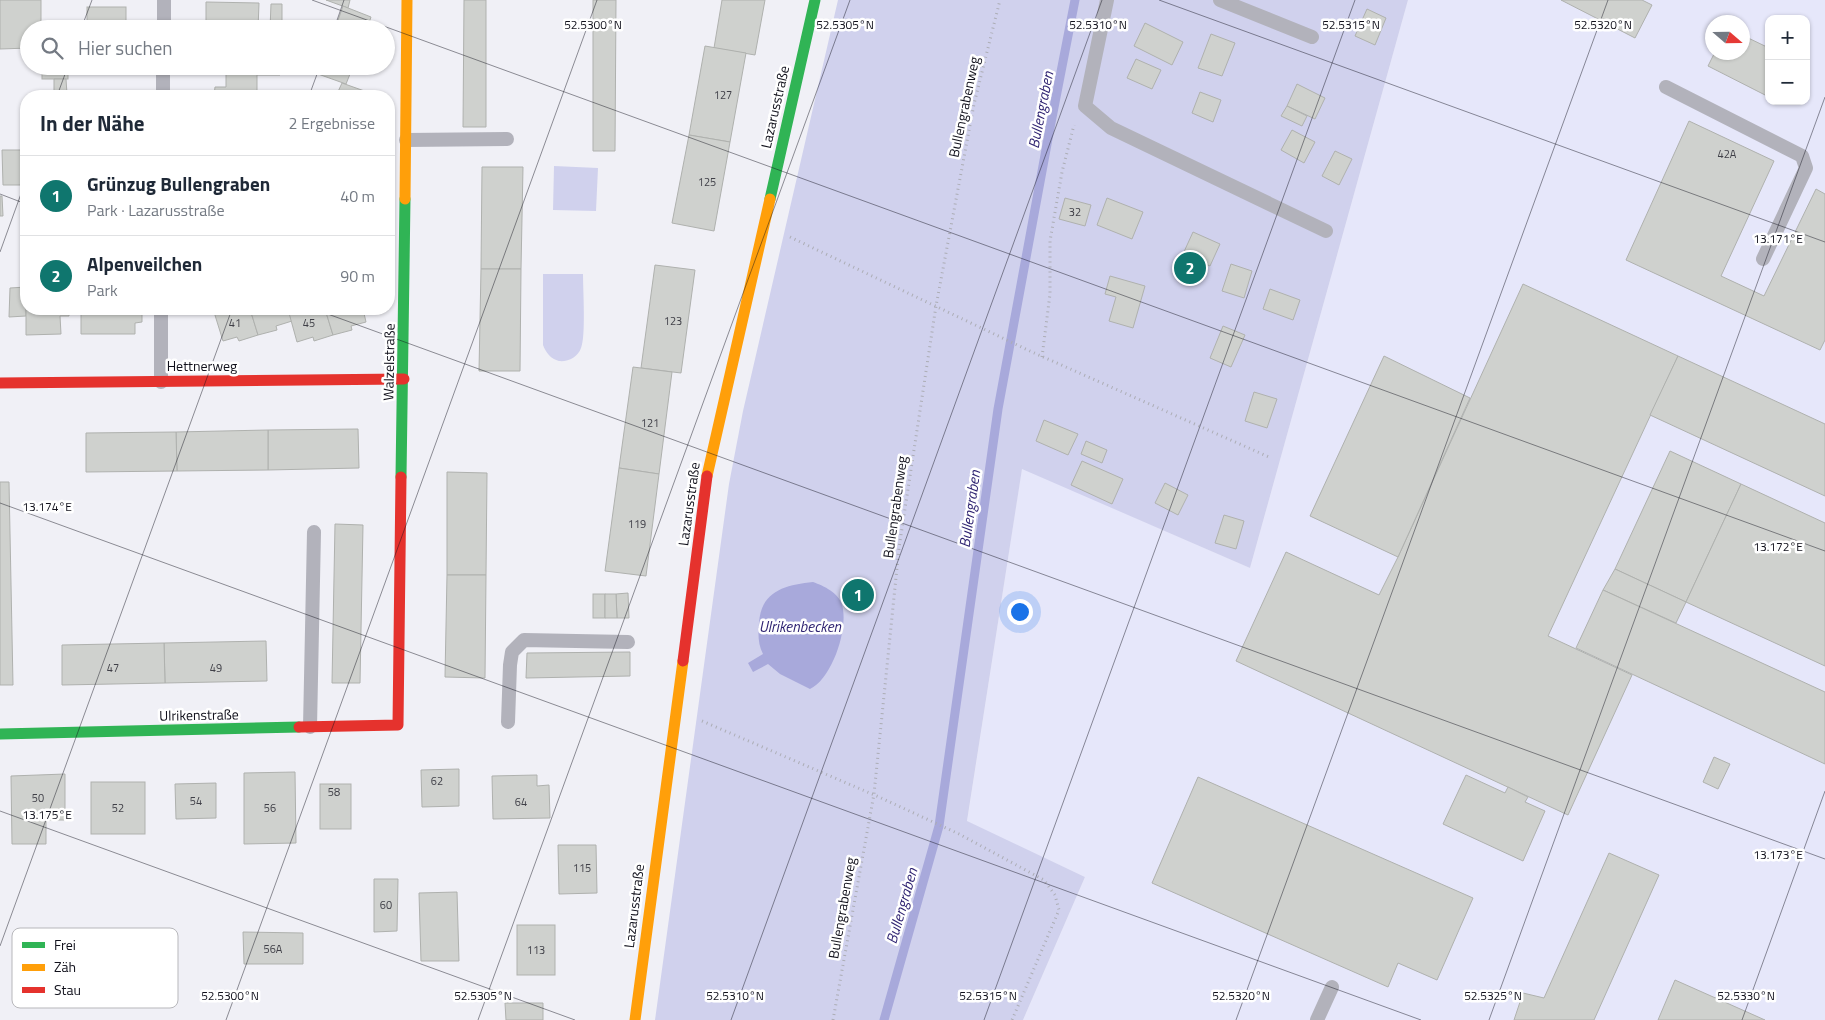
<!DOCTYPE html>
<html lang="de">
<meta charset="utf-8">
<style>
body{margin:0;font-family:"Titillium Web",sans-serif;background:#f6f6f7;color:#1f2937}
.controls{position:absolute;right:15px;top:15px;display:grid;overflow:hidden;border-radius:10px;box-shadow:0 1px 4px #0004}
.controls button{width:45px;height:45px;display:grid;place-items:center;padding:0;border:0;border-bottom:1px solid #e0e1e3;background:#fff;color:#1f2937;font:25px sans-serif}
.compass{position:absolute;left:1705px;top:15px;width:45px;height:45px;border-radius:50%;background:#fff;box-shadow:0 1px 4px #0004;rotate:110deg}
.you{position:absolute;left:1019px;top:611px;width:18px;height:18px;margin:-12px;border:4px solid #fff;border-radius:50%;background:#1a73e8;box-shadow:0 0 0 8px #1a73e833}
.badge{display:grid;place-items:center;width:32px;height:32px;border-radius:50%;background:#0f766e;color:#fff;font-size:16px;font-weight:700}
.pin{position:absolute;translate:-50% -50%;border:2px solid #fff;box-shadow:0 1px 5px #0006}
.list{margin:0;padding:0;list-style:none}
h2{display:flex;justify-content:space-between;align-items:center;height:65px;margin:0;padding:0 20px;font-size:21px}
h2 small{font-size:16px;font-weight:400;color:#747a83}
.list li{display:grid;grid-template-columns:32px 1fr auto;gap:15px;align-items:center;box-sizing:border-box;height:80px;padding:0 20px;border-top:1px solid #e0e1e3}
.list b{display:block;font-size:19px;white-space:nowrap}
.list p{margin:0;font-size:16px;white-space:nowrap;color:#747a83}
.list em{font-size:16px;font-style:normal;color:#747a83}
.icon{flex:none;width:28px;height:28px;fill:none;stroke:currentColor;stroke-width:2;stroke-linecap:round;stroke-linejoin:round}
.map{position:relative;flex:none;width:1825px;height:1020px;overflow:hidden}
.search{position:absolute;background:#fff;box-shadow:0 1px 4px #0004;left:20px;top:20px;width:375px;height:55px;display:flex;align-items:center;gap:12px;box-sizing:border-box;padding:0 18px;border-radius:28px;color:#747a83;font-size:19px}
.panel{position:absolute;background:#fff;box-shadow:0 1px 4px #0004;left:20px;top:90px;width:375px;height:225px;border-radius:20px}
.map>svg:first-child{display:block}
.built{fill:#e6e7fa;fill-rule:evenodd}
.green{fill:#d0d1ed}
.water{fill:#a8a9db}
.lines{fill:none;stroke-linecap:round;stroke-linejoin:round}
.stream{stroke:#a8a9db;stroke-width:9}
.building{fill:#cfd1ce;stroke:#afb1ae}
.path{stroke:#acadb5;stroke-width:3;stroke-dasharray:1 4;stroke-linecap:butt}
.lane{stroke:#b2b2bb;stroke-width:14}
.fast{stroke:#30b455;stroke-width:11}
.slow{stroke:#ff9f0a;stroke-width:11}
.jam{stroke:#e5322d;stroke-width:11}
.ticks{fill:none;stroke:#10101b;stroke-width:1;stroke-opacity:0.45}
.labels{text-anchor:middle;stroke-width:5;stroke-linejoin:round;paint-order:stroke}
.number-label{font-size:11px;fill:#404048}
.street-label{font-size:14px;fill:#10101b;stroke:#fff}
.water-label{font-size:15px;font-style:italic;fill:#2b1f6f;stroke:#fff}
.key{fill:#fff;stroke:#b7b7bb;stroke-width:1}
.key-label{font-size:14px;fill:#10101b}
.ticks-label{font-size:12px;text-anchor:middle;fill:#10101b;stroke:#fff;stroke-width:5;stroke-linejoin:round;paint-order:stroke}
</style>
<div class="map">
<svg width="1825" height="1020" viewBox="0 0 1825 1020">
<rect width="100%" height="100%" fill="#f0f0f6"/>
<path class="built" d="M1408,0H1825V1020H1023L1085,877L967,822L1022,468L1250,568ZM1769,19H1806V101H1769ZM1712,22H1742V52H1712Z"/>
<g class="green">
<polygon points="838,0 1408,0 1250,568 1022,469 967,821 1085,877 1023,1020 655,1020 729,484 743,411"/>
<polygon points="554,166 598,168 596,211 553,210"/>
<path d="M543,274H583C583,290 586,337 581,348C578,357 568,362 559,361C551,359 546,353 543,345Z"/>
</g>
<path class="water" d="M813,582C824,586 839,593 842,605C849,628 832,679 810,689L780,674L768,664L753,672L748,663L763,654C758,644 758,635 759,623C761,591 785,585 813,582Z"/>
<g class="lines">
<polyline class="stream" points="884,1020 939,826 998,409 1050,128 1075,0"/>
</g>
<g class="building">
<polygon points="0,0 41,0 41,29 29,29 29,48 0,49"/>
<polygon points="326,0 350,0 348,8"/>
<polygon points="464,0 486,0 486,127 463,127"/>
<polygon points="593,0 616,0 615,151 593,151"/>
<polygon points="722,0 765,0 755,55 714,48"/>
<polygon points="1561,0 1642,0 1652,5 1635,38"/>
<polygon points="206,2 259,3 258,29 228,29 228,25 206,24"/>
<polygon points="271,4 282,4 282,29 270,29"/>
<polygon points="343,6 371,17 367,29 335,29"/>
<rect x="87" y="7" width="39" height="22"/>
<polygon points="1367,9 1386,18 1375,45 1355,36"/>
<polygon points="1145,23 1183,42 1172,65 1134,46"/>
<polygon points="1211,34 1235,43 1222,76 1198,68"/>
<polygon points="1742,35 1769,48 1769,97 1708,66 1715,52 1742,52"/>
<polygon points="705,46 746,53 730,142 689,135"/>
<polygon points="1136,59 1161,70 1152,89 1127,78"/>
<rect x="42" y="66" width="26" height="13"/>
<polygon points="255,66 280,66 280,75 257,75 257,73 255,73"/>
<polygon points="320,66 357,66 356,71 352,69 346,84 318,74"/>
<polygon points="226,73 257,73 257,96 214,96 215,87 226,87"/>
<polygon points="54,79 66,79 67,94 54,94"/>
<polygon points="342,83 370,93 369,96 336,96"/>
<polygon points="1297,84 1325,98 1315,119 1287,106"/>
<polygon points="1200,92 1221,100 1213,122 1192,113"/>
<polygon points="1287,106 1307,116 1302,126 1281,116"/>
<polygon points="1689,121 1774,161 1721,276 1764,296 1816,189 1825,194 1825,340 1820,350 1626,260"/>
<polygon points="1292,130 1315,142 1304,163 1281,150"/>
<polygon points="689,135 730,142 714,231 672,223"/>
<polygon points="2,150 26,150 26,185 3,185"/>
<polygon points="1335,151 1352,159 1339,185 1322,176"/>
<polygon points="482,167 523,167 521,269 481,269"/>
<polygon points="0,196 2,196 3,216 0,216"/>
<polygon points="1065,198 1091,205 1085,226 1059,219"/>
<polygon points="1107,198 1143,212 1132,239 1097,225"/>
<polygon points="1193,232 1220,244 1210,266 1183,254"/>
<polygon points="1231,264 1252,271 1244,298 1222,291"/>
<polygon points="655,265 695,270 681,373 641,368"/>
<polygon points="481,269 521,269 520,371 479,371"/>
<polygon points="1110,276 1145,286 1133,328 1109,321 1116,297 1105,294"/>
<polygon points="1523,284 1678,356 1548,636 1632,675 1568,815 1236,661 1286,552 1379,595 1398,557"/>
<polygon points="26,287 26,316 9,317 10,288"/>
<polygon points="1270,289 1300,300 1293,320 1263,309"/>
<polygon points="26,299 26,309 69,309 69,316 60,316 61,334 26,335"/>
<polygon points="81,309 142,309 142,322 135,323 135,334 81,334"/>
<polygon points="226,309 250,309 258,335 239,341 237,337 223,341 214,312"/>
<polygon points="250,309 288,309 292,321 276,326 277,330 258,335"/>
<polygon points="302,309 325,309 333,335 314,341 313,337 297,342 289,313"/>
<polygon points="325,309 363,309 366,322 351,326 352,330 333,335"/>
<polygon points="1223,326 1245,335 1231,367 1210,358"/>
<polygon points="1384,356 1470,398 1398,557 1310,516"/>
<polygon points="1678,356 1825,424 1825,496 1650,415"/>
<polygon points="633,367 672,372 659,474 619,468"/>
<polygon points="1254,392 1277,399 1267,428 1245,421"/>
<polygon points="1044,420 1078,434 1068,455 1036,441"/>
<polygon points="358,429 359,468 268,470 268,430"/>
<polygon points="268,430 268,470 177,471 176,432"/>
<polygon points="176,432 177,471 86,472 86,433"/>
<polygon points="1086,441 1107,450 1102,463 1081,454"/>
<polygon points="1670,451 1741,484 1686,602 1615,569"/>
<polygon points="1082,461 1123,479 1112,504 1071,485"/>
<polygon points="619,468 659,474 646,576 605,571"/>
<polygon points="447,472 487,473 486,575 447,575"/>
<polygon points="0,482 9,482 13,685 0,685"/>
<polygon points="1165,483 1188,495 1178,515 1155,503"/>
<polygon points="1741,484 1825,523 1825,666 1686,602"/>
<polygon points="1224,515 1244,521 1236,549 1215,543"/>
<polygon points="335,524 363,525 360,683 332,683"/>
<polygon points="1615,569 1686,602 1676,623 1603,590"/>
<polygon points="447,575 486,575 485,678 445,677"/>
<polygon points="1603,590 1825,692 1825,764 1576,648"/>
<polygon points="628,593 629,618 617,618 616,594"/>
<rect x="593" y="594" width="12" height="24"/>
<polygon points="605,594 616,594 617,618 605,618"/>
<polygon points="266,641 267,681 165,683 164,643"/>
<polygon points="164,643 165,683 62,685 62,645"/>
<polygon points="630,652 630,676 526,678 527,653"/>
<polygon points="1714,757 1730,764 1718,789 1703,782"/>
<polygon points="459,769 459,806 422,807 421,770"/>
<polygon points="295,772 296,843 244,844 244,773"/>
<polygon points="65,774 65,820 46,820 46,844 12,844 11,776"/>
<polygon points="537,775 537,786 549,785 550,818 493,819 492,776"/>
<polygon points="1466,775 1505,793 1508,787 1528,797 1525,802 1545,811 1523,861 1443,824"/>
<polygon points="1198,777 1473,898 1437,980 1398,963 1388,987 1152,883"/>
<rect x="91" y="782" width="54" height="52"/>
<polygon points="216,783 216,818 176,819 175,784"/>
<rect x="320" y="784" width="31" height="45"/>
<polygon points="558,845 596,845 597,893 559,894"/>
<polygon points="1609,853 1659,875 1594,1020 1514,1020 1523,993 1544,998"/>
<polygon points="374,879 398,879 397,931 374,932"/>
<polygon points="457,892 459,961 421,961 419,893"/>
<rect x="517" y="925" width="38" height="50"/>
<polygon points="243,932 303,933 303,964 244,964"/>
<polygon points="1675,980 1765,1020 1658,1020"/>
<polygon points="505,1003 543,1003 543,1020 506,1020"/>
</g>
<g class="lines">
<g class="path">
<polyline points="790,237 1032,352 1269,457"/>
<polyline points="1042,357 1050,294 1050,241 1062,172 1074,125"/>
<polyline points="702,721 879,797 959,834 1044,880 1055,895 1059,910 1012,1020"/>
<polyline points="833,1020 874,794 899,548 936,306 974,104 1000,0"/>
</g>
<g class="lane">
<polyline points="1107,0 1085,106 1111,128 1326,231"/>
<polyline points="1220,0 1312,37"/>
<polyline points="164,29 164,0"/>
<polyline points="1666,87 1802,156 1806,168 1763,259"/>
<polyline points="163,96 163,66"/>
<polyline points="406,140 507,139"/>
<polyline points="161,382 161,309"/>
<polyline points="508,722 510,665 512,652 524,640 628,642"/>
<polyline points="310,727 314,532"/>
<polyline points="1317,1020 1332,987"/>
</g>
<g class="fast">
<polyline points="770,199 815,0"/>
<polyline points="401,477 405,199"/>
<polyline points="0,734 299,727"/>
</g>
<g class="slow">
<polyline points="405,199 407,0"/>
<polyline points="707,476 770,199"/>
<polyline points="635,1020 683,661"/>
</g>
<g class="jam">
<polyline points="0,383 404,379"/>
<polyline points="683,661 707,476"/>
<polyline points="299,727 398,725 401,477"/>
</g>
</g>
<path class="ticks" d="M312,0L1825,551M1159,0L1825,242M81,29L92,0M334,29L344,0M57,96L68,66M309,96L320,66M0,194L26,204M0,252L26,180M314,309L1825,859M0,503L1421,1020M0,811L575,1020M0,946L232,309M226,1020L597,0M478,1020L850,0M731,1020L1102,0M984,1020L1355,0M1236,1020L1608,0M1489,1020L1825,97M1742,1020L1825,791"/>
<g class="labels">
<g class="number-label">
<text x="723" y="99">127</text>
<text x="1727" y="158">42A</text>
<text x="707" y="186">125</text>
<text x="1075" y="216">32</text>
<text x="673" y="325">123</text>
<text x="235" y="327">41</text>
<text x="309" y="327">45</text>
<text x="650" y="427">121</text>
<text x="637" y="528">119</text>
<text x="113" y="672">47</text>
<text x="216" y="672">49</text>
<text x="437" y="785">62</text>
<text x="334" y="796">58</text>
<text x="38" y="802">50</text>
<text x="196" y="805">54</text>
<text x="521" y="806">64</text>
<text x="118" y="812">52</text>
<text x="270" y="812">56</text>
<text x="582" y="872">115</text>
<text x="386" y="909">60</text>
<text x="273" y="953">56A</text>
<text x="536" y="954">113</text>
</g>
<g class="street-label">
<text transform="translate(775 107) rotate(-77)" y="5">Lazarusstraße</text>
<text transform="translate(964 107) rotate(-78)" y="5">Bullengrabenweg</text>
<text transform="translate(389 362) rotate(-89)" y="5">Walzelstraße</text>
<text x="202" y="371">Hettnerweg</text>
<text transform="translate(689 504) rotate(-82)" y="5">Lazarusstraße</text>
<text transform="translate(895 507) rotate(-82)" y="5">Bullengrabenweg</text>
<text transform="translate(199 715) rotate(-1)" y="5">Ulrikenstraße</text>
<text transform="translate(634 906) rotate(-83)" y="5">Lazarusstraße</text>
<text transform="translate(842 908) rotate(-80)" y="5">Bullengrabenweg</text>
</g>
<g class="water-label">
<text transform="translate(1041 110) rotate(-79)" y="5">Bullengraben</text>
<text transform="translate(970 509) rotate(-82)" y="5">Bullengraben</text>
<text x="800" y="632">Ulrikenbecken</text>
<text transform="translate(902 906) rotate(-74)" y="5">Bullengraben</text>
</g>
</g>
<rect x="12" y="928" width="166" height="80" rx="8" class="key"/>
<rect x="22" y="942" width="23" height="6" fill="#30b455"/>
<rect x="22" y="964" width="23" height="7" fill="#ff9f0a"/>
<rect x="22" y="987" width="23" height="6" fill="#e5322d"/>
<g class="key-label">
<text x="54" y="950">Frei</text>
<text x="54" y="972">Zäh</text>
<text x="54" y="995">Stau</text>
</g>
<g class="ticks-label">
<text x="1351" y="29">52.5315°N</text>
<text x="593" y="29">52.5300°N</text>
<text x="845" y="29">52.5305°N</text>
<text x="1098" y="29">52.5310°N</text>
<text x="1603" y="29">52.5320°N</text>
<text x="1778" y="243">13.171°E</text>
<text x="47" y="511">13.174°E</text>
<text x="1778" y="551">13.172°E</text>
<text x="47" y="819">13.175°E</text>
<text x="1778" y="859">13.173°E</text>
<text x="230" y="1000">52.5300°N</text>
<text x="483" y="1000">52.5305°N</text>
<text x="735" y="1000">52.5310°N</text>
<text x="988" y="1000">52.5315°N</text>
<text x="1241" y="1000">52.5320°N</text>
<text x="1493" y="1000">52.5325°N</text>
<text x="1746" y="1000">52.5330°N</text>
</g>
</svg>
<div class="controls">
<button>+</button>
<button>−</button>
</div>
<svg class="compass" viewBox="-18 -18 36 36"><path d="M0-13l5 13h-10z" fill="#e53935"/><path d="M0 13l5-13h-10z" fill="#747a83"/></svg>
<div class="you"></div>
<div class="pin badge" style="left:858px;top:595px">1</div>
<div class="pin badge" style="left:1190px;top:268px">2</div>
<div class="search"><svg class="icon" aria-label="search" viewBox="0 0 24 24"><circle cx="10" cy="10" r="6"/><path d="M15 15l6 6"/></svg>Hier suchen</div>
<section class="panel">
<h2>In der Nähe<small>2 Ergebnisse</small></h2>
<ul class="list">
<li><span class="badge">1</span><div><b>Grünzug Bullengraben</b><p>Park · Lazarusstraße</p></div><em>40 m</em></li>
<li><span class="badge">2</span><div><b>Alpenveilchen</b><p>Park</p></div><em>90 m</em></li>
</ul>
</section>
</div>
